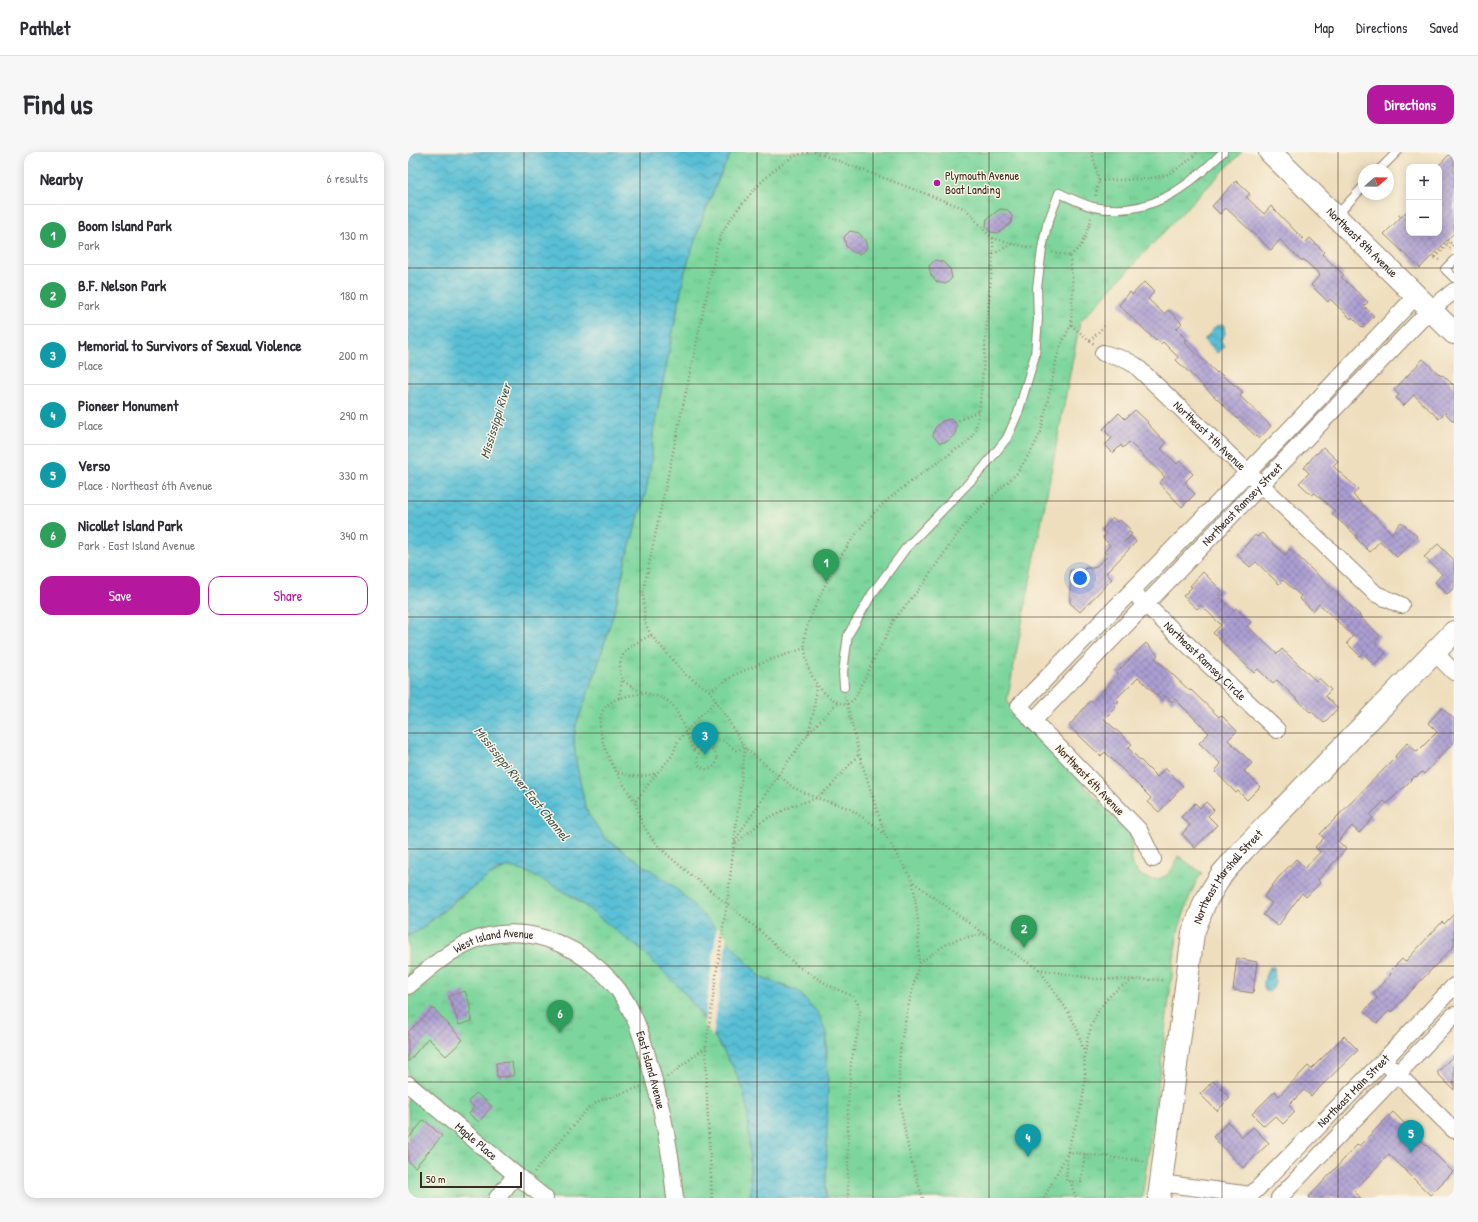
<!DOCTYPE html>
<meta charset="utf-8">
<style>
body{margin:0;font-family:"Patrick Hand",sans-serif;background:#f7f7f7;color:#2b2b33}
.controls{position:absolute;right:12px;top:12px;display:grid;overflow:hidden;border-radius:8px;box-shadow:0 2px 10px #0003}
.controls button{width:36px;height:36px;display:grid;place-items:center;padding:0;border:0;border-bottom:1px solid #e1e1e2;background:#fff;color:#2b2b33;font:20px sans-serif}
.compass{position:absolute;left:950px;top:12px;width:36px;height:36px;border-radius:50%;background:#fff;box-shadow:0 2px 10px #0003;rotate:70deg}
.scale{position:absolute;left:12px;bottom:10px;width:102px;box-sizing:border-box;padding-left:4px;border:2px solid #3b2a1e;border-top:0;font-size:11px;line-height:14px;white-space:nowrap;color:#3b2a1e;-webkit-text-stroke:3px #fcf5e5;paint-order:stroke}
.you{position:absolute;left:672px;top:426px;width:14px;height:14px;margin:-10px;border:3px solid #fff;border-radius:50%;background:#1a73e8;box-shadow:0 0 0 6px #1a73e833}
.badge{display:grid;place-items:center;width:26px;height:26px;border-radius:50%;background:#b5179e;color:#fff;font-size:13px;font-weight:700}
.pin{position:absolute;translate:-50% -33px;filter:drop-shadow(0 1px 2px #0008)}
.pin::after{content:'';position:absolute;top:21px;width:14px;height:12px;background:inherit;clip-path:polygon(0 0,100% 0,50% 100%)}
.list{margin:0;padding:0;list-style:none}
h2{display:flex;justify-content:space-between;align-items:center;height:52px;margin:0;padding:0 16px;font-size:17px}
h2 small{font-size:13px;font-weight:400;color:#7c7c81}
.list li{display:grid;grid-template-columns:26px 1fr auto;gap:12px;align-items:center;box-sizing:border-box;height:60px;padding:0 16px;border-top:1px solid #e1e1e2}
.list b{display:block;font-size:15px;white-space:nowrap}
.list p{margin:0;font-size:13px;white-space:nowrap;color:#7c7c81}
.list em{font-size:13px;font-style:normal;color:#7c7c81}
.actions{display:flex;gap:8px;padding:12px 16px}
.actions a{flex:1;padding:9px 0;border:1px solid #b5179e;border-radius:12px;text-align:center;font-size:14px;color:#b5179e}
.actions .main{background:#b5179e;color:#fff}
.map{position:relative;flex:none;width:1046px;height:1046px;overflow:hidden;border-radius:12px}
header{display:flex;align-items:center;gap:24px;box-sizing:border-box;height:56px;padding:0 20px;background:#fff;border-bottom:1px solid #e1e1e2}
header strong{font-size:19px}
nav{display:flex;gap:22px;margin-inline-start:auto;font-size:14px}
.intro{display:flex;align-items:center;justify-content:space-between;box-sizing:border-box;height:96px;padding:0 24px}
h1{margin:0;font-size:28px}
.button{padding:10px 18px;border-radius:12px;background:#b5179e;color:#fff;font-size:14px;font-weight:700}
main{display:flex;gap:24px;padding:0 24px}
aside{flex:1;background:#fff;border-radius:12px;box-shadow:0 2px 10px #0003}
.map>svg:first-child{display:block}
.park{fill:url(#park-tufts);stroke:#5c805d}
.water{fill:url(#water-waves);stroke:#4a747a}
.pier{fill:#eedebd}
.building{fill:url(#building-cross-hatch)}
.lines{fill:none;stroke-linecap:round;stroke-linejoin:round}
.lane-casing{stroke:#94846e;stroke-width:10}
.street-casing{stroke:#94846e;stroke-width:18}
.secondary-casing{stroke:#94846e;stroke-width:24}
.path{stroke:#94846e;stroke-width:2.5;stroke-dasharray:1 3;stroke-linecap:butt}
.lane{stroke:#fff;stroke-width:8}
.street{stroke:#fff;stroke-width:16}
.secondary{stroke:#fff;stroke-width:22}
.grid{fill:none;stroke:#3b2a1e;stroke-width:1;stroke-opacity:0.55}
.poi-dot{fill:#b5179e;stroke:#fcf5e5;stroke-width:1.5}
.labels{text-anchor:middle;stroke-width:3;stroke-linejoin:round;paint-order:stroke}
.poi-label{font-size:12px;fill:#3b2a1e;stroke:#fcf5e5;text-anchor:start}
.street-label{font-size:12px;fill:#3b2a1e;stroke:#fcf5e5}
.water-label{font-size:13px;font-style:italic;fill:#445755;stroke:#fcf5e5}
</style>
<header>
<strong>Pathlet</strong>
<nav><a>Map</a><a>Directions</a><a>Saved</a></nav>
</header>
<div class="intro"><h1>Find us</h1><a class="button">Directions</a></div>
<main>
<aside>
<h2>Nearby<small>6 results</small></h2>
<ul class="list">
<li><span class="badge" style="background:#2e9e5b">1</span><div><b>Boom Island Park</b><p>Park</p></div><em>130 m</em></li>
<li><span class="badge" style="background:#2e9e5b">2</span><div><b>B.F. Nelson Park</b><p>Park</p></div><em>180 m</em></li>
<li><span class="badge" style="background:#0f9aa8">3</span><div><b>Memorial to Survivors of Sexual Violence</b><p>Place</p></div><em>200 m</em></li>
<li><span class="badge" style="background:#0f9aa8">4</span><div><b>Pioneer Monument</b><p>Place</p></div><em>290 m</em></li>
<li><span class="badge" style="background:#0f9aa8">5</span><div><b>Verso</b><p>Place · Northeast 6th Avenue</p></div><em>330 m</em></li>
<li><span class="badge" style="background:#2e9e5b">6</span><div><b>Nicollet Island Park</b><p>Park · East Island Avenue</p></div><em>340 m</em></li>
</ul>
<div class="actions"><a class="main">Save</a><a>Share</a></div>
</aside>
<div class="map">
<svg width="1046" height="1046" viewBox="0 0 1046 1046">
<defs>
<pattern id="park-tufts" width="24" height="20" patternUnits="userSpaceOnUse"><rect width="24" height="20" fill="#7cd69c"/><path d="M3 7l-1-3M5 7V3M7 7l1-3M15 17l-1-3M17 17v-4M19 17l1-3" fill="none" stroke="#6cb886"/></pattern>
<pattern id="water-waves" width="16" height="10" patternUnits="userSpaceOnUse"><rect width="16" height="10" fill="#58bfd5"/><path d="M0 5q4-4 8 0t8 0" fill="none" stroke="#4a9bac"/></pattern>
<pattern id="building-cross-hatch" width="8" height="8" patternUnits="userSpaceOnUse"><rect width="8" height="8" fill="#ab9ed2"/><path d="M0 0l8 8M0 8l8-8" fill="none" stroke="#8c81aa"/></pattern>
</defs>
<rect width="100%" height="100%" fill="#fcf5e5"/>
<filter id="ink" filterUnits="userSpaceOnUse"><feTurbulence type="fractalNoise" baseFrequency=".025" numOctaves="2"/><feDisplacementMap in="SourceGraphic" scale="8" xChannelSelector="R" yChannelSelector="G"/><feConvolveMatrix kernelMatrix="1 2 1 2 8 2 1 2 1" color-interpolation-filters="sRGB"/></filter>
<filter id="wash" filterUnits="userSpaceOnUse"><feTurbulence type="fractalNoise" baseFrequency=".012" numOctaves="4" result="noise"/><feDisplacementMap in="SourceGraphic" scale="16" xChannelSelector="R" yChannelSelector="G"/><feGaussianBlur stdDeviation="0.9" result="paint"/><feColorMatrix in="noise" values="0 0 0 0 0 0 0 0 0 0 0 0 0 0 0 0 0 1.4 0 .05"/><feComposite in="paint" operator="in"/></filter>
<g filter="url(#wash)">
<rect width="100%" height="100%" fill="#eedebd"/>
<g class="park">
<path d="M322,0H834L766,69L672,170L599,549L606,559L722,682C726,692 721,703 725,713C731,728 750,732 761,721C766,716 768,710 770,704L794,721L788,730L781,746L769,783L752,919L734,1046H418L419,882L390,839L353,825L329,799L216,700L198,687L180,662L176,649L172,630L168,609L166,587L168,573L187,522L208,453L218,407L243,311L245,280L277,119L293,70Z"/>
<path d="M102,715C137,724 165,745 194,767C222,788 249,810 273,837C286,852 297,870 308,887C318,903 329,919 335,938C346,972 344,1011 343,1046H0V784C37,765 62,727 102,715Z"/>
</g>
<g class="water">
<polygon points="0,0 324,0 312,23 293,70 277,119 245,280 243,311 238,340 218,407 208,453 187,522 168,573 166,587 168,609 176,649 180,662 198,687 266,734 301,769 353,825 390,839 409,860 419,882 418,903 420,925 418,1046 343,1046 340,962 335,937 326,917 295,865 274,838 233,798 164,744 119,720 102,715 90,718 78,726 48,747 12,778 0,784"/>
<polygon points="813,173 816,174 817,182 812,189 817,195 809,201 796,188 808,174"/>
<path d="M861,815H866C866,824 870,834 861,840L857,839C854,830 858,822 861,815Z"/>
</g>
<polygon class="pier" points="309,774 319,785 305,885 296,871"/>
<g id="blocks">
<g class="building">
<polygon points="1044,0 1046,0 1046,81 1012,116 976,82 1001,57 1001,81 1031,81 1031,13"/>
<polygon points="828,29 842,42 838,45 856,62 863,54 898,90 902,86 916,100 914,102 936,123 933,125 960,150 956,154 966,164 955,176 944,165 943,167 922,147 920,150 903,133 912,123 895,107 894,109 872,88 863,98 818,56 812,62 804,54"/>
<polygon points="592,57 600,58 604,64 603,71 590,81 582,80 578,74 579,67"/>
<polygon points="442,79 451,81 457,88 459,96 453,102 445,100 438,94 436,85"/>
<polygon points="527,108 535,110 542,117 544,126 538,132 529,130 523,123 521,114"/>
<polygon points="736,130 746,140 740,147 756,162 760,158 774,171 768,177 779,188 776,190 809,221 810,220 835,240 832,244 863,274 851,287 768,208 770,205 755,190 753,192 749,187 748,189 711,153 722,140 724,143"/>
<polygon points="1015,207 1033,224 1035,223 1046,234 1046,270 1037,261 1031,267 1006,243 995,254 988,246 991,243 986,238"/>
<polygon points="727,258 740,270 739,271 758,291 753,297 769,312 772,309 785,322 777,330 780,333 779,334 787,342 774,355 751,331 757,325 721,290 715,296 713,293 705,301 697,293 704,286 695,277 711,261 717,267"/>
<polygon points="543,267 549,273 547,282 540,289 532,291 525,284 527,276 534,269"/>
<polygon points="915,295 930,309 925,314 950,337 945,343 984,381 993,370 1009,384 989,405 972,389 962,400 948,386 950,385 924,362 927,359 907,341 904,343 891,331 901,321 896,316 908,301 909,302"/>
<polygon points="705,366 709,370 712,368 722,377 720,379 724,382 715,391 723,384 728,390 698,421 704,427 672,460 662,451 662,418 676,418 678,416 686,416 700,404 696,400 702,393 695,386 698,382 694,378"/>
<polygon points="854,381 877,403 882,397 952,463 951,464 972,484 967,490 978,501 966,513 955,501 952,504 939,491 945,484 911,452 905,459 891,446 893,444 875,428 871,432 848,410 842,415 829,403 847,383 849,385"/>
<polygon points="1030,392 1046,408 1046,436 1039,442 1027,430 1034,422 1016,405"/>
<polygon points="795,420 814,439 810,443 826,459 828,456 843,470 839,474 869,502 874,497 908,529 911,526 923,538 917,544 930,556 916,571 903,559 902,560 869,528 865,532 850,517 846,521 805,481 813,473 793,453 789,457 775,444 784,435 782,434"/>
<polygon points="738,491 750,503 747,506 782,539 783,538 811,565 813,563 829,579 820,588 844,611 836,619 852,635 839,648 830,639 828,641 807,619 813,612 791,591 801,581 767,547 764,550 758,544 754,548 730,525 708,547 711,549 706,554 707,556 696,567 724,592 720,596 749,625 757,616 775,634 751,660 740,650 743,646 697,600 693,604 661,574 682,549 684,550 710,523 708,521"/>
<polygon points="1034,556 1046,567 1046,590 1016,622 1014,620 1008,625 1007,624 979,652 976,649 962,663 965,666 951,681 944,674 930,689 938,697 910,728 912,731 898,745 894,741 870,774 855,763 864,751 856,745 870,726 888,707 897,716 912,700 907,695 916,686 912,682 988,605 987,604 999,591 1009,600 1029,580 1020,571"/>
<polygon points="798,650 806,658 800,664 809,673 787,696 774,682 782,673 773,665 787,651 792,656"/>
<polygon points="1046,762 1046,794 983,860 982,858 969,871 956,859 969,846 965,841 983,822 981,820 994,807 997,810 1034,770 1036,772"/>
<polygon points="829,806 849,810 845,841 825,838"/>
<polygon points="57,839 64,859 61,860 64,869 51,873 41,844"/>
<polygon points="25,856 55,888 38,904 20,886 0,910 0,880"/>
<polygon points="936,884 950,898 903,944 896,938 881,953 887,960 875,972 867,964 856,974 844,962 867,939 871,944 900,914 903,917"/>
<polygon points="1046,903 1046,938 1029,921"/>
<polygon points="104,910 106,924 89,925 88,911"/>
<polygon points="805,929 822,946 809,959 792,942"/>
<polygon points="68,941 84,954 71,970 61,962 66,955 60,950"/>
<polygon points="985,960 1045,1020 1022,1043 981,1002 946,1039 953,1046 900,1046 950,992 951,994"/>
<polygon points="16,968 34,984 7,1015 0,1009 0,987"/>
<polygon points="820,970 834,985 845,975 861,991 835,1016 805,985"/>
</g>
</g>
</g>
<g filter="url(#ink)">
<use href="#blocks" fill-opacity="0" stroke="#94846e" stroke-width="1"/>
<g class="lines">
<g class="lane-casing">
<g id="lane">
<polyline points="971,18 989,0"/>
<polyline points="928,64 956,34"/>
<polyline points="1046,108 1037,117 1046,126"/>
<path d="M436,535L435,520L440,483L464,442L498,396L576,315L599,286L610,261L627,203L630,167L629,136L634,97L639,73L651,41C662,46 674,52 685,55C741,66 778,37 815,0"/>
</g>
</g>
<g class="street-casing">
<g id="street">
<path id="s1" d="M695,201L718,208L727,213L968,442L993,453"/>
<path id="s2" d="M731,446L869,578"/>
<polyline points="1026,500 1046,520"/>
<path id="s3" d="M625,569L1022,158L1046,139"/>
<polyline points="745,707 731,678 611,554 880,279 1008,144"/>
<path id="s4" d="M0,834C20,818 39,800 62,790C86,779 114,779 139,787C176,799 209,827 225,863C234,881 238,901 244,921C251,946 257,972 261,998C264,1014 265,1030 267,1046"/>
<polyline points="982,915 1046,978"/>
<path id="s5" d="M0,932L108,1023L137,1046"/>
<polyline points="752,1031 843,1043"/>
<path id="s6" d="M843,1043L975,909L1046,834"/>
<polyline points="89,1046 108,1023"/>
<polyline points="871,1046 1046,863"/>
</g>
</g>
<g class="secondary-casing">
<g id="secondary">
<path id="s7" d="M862,0L1046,181"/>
<path id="s8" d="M751,1046L785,781L797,750L814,722L836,697L1046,480"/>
</g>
</g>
<g class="path">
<polyline points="406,0 415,3 417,0"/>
<polyline points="684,0 691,29 687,46"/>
<polyline points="415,3 558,57 577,79 585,86 605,92 625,96"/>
<path d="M691,29C713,27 736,29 757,23C769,19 781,8 790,0"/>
<polyline points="991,64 993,63"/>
<path d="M585,86V102L572,252C570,264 569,277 562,287C558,293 548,297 543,301C522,316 501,330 482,346C448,374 426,413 408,452C404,462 399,473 397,483C395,492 398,502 399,510C403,529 418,548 438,553L446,547L486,468L515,432L548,384L564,364L609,321L625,296L633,280L649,205L653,193L663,173L665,135L662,104"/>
<polyline points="1039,88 1045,93 1040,98"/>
<polyline points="644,100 662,104"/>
<polyline points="585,102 604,92"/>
<polyline points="662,104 673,94 682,72 683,65"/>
<polyline points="1031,108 1025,105 1039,90 1041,92 1028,105 1031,107"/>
<polyline points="663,173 686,192"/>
<polyline points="682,189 696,174"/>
<polyline points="547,270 570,259"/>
<path d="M243,483L237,471L235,440L306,109C308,99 310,88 315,79C328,56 373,1 401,0"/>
<polyline points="302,539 326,523 359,509 397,496"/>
<polyline points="437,544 451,602 477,683"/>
<polyline points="211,546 214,528"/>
<polyline points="308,549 293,563 277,580 269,591 264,604 249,621 227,650 234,671 242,684 253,697 270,712 351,778 388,813 420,833 444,844 449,850 452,859 450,880 443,910 440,956 440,1046"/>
<polyline points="400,582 406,559 408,532"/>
<circle cx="299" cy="607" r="10"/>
<path d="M210,620C223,625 234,626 248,621"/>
<path d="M227,650C214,630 180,580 196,557C204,545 222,544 235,541"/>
<polyline points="327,690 333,679 371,622 400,582 429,551"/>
<polyline points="328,691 354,669 387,653 409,646 422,635 451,602"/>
<polyline points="505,731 510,768 511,811"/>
<polyline points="631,817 661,861 669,877 676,900"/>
<polyline points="259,925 298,895"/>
<polyline points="677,1002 673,1030 658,1029 660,1000 735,1009 737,1012"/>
<polyline points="126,1020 181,955 193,948 233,935"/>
<polyline points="662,1029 668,1046"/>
<path d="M304,1046L299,949L298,895L315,775L319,752L337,596L302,539L278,523L243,483C222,494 206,501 214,528C220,532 227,537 235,540C246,545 256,543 265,554C275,567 277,584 286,598C295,591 306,584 317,590C321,593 324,596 328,598L337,596L386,636L409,646L440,656L468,674L478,684L505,730L576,782L630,817L687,827L757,828"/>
<path d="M515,1046C498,997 485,938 494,886C498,861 505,836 511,811L540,791L550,787L576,782"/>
<path d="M636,1046L660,1000C662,984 671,969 673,953C675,944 677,934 677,925C677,917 676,909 677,901C681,870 695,841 725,828"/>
</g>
<use href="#lane" class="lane"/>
<use href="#street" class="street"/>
<use href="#secondary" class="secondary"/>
</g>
</g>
<path class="grid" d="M116,0V1046M232,0V1046M349,0V1046M465,0V1046M581,0V1046M697,0V1046M814,0V1046M930,0V1046M0,116H1046M0,232H1046M0,349H1046M0,465H1046M0,581H1046M0,697H1046M0,814H1046M0,930H1046"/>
<circle class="poi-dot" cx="529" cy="31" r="4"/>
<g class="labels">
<g class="poi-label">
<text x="537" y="28">Plymouth Avenue<tspan x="537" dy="14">Boat Landing</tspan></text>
</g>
<g class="street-label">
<text dy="4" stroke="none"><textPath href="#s7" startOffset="129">Northeast 8th Avenue</textPath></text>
<text dy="4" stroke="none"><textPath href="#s1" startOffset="137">Northeast 7th Avenue</textPath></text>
<text dy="4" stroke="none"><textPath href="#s3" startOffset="301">Northeast Ramsey Street</textPath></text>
<text dy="4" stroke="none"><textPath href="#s2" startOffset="91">Northeast Ramsey Circle</textPath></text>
<text transform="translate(682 628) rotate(46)" y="4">Northeast 6th Avenue</text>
<text dy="4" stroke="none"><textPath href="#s8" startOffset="334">Northeast Marshall Street</textPath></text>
<text dy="4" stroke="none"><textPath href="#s4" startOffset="100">West Island Avenue</textPath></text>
<text dy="4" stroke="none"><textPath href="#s4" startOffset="331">East Island Avenue</textPath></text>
<text dy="4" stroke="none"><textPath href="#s6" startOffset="146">Northeast Main Street</textPath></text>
<text dy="4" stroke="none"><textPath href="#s5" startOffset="89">Maple Place</textPath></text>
</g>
<g class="water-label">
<text transform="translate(87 269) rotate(-73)" y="5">Mississippi River</text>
<text transform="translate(114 631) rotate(51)" y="5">Mississippi River East Channel</text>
</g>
</g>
</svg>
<div class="controls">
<button>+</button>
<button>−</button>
</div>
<svg class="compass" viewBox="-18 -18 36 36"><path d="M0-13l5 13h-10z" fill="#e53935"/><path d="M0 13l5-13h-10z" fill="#7c7c81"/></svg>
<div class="scale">50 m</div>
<div class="you"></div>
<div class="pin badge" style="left:418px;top:430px;background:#2e9e5b">1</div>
<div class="pin badge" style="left:616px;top:796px;background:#2e9e5b">2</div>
<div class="pin badge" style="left:297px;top:603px;background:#0f9aa8">3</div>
<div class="pin badge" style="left:620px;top:1005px;background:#0f9aa8">4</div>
<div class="pin badge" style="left:1003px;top:1001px;background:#0f9aa8">5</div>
<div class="pin badge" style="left:152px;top:881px;background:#2e9e5b">6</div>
</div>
</main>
